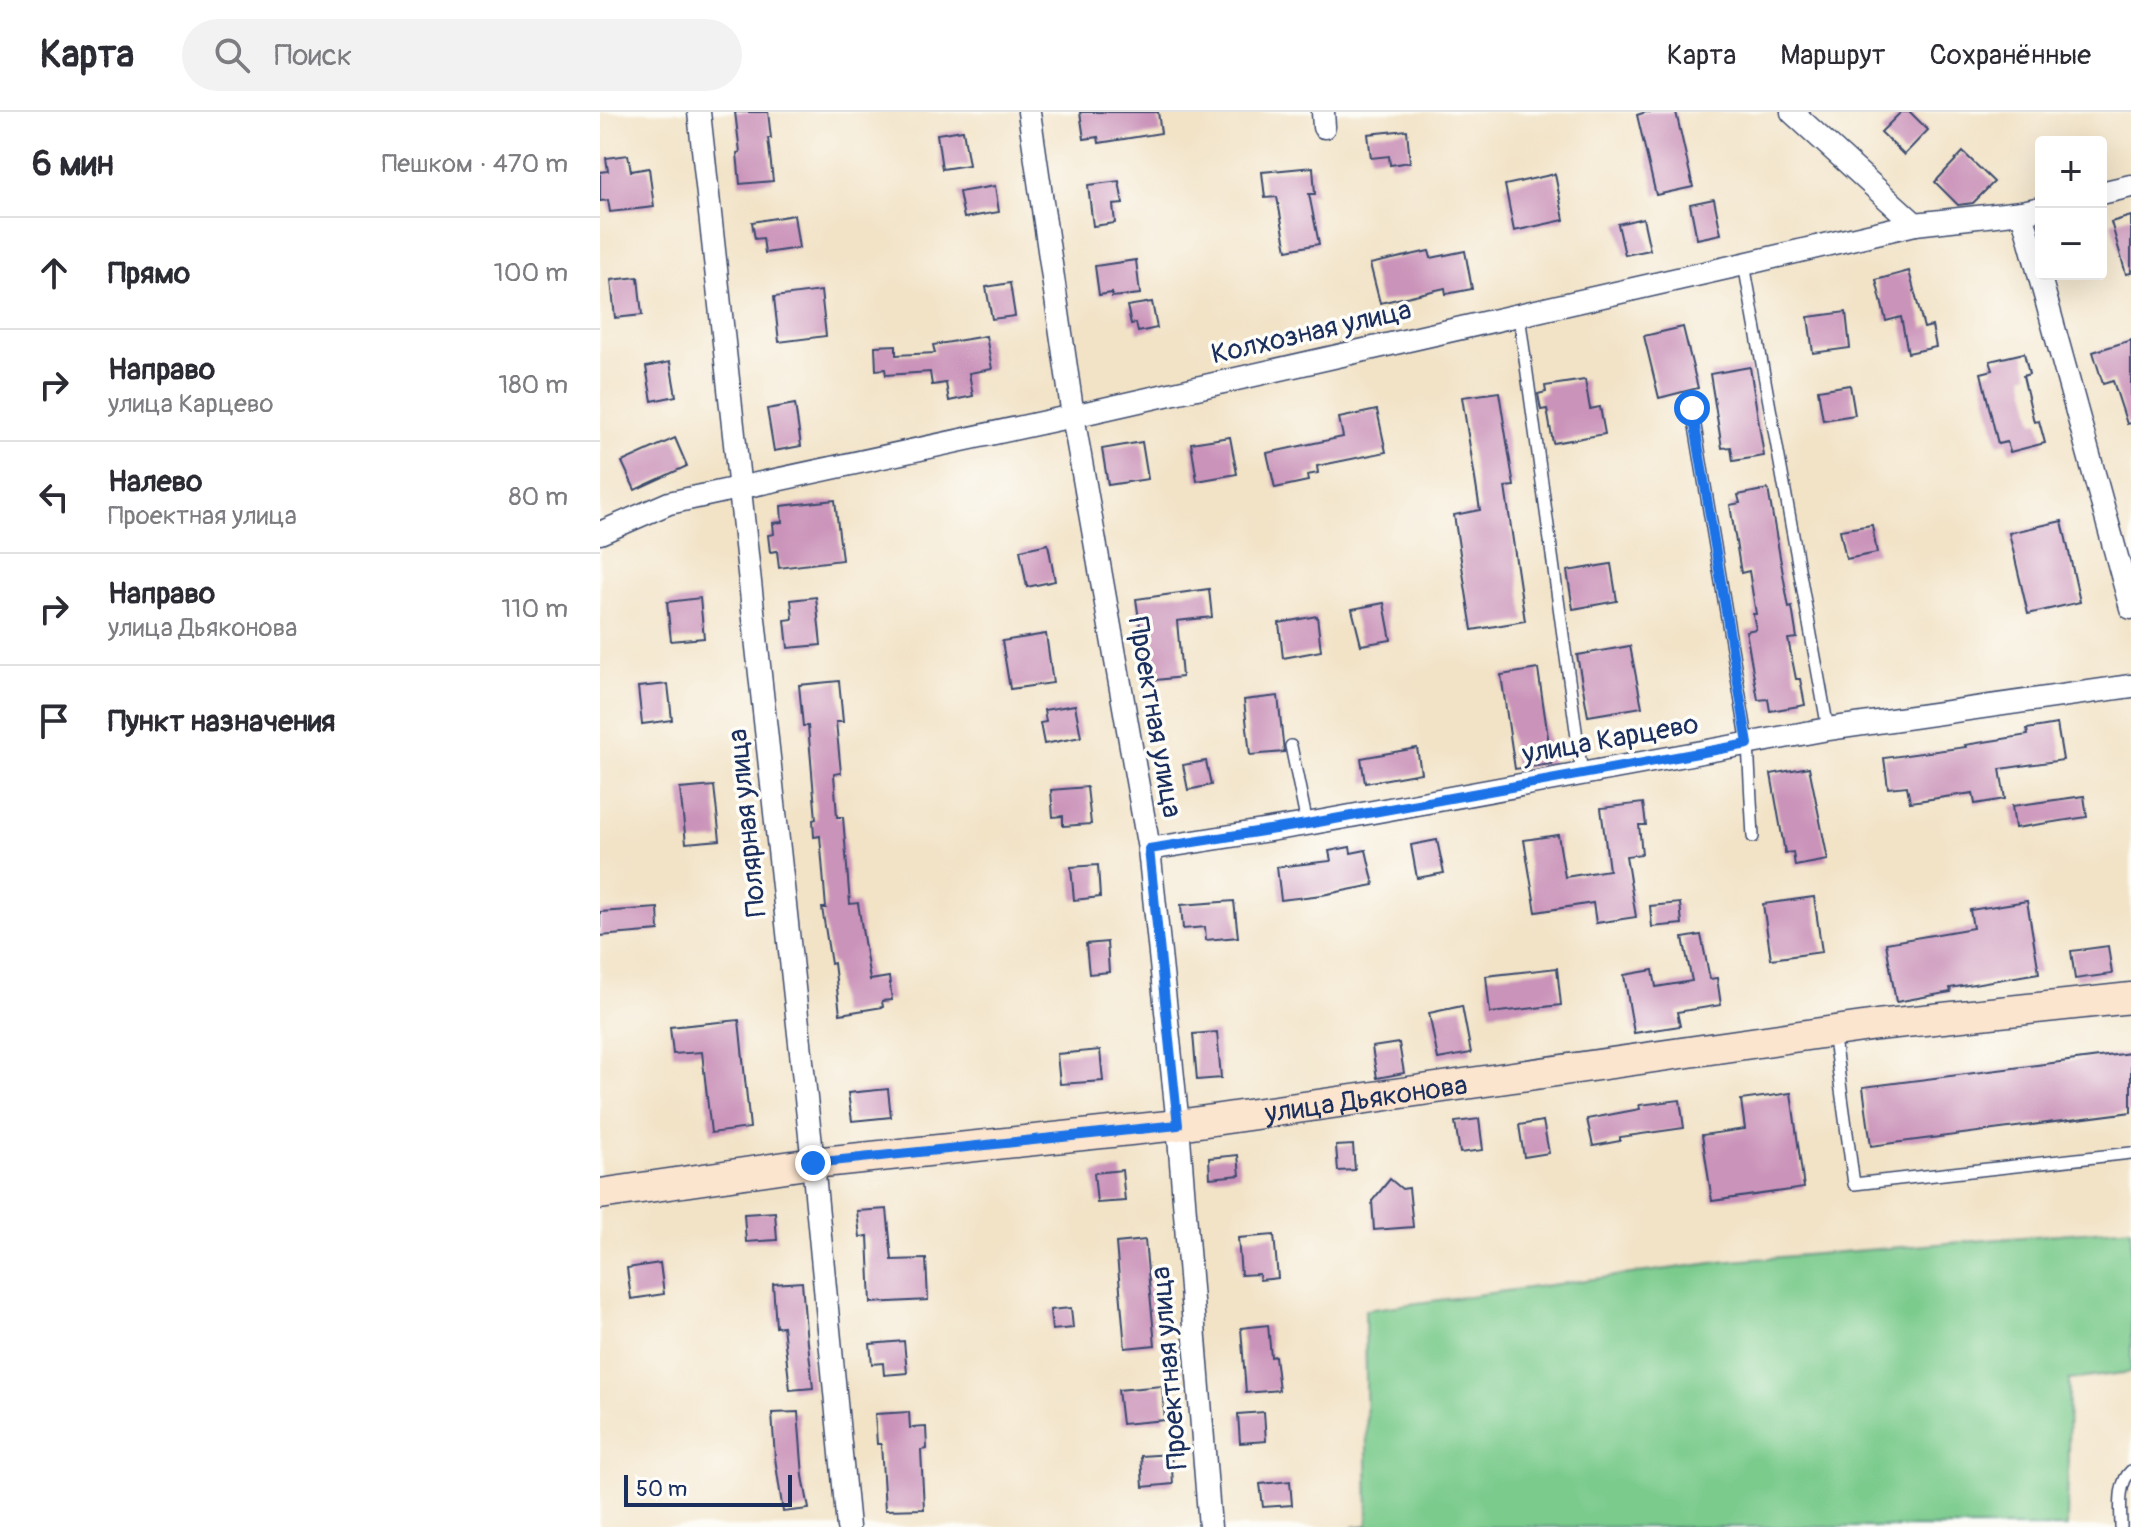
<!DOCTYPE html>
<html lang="ru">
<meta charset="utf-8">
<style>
body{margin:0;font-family:Pangolin,sans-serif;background:#f2f2f3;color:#2b2b33}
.controls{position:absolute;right:24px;top:24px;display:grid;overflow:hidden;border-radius:8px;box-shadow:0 8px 32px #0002}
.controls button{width:72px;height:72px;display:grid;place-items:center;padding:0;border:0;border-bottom:2px solid #e1e1e2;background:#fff;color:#2b2b33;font:40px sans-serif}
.scale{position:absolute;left:24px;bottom:20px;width:168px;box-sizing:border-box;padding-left:8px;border:4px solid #1b2f5e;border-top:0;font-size:22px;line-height:28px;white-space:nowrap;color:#1b2f5e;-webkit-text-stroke:6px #fdfcf7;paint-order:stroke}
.stop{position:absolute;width:24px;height:24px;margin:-18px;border:6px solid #1a73e8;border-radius:50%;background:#fff}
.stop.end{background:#1a73e8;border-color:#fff;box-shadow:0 2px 8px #0008}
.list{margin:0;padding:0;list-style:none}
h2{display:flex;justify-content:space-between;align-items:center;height:104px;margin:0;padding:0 32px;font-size:34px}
h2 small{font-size:26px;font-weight:400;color:#7c7c81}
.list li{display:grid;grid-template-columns:52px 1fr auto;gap:24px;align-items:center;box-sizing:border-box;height:112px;padding:0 32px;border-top:2px solid #e1e1e2}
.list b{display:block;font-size:30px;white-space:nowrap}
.list p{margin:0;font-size:26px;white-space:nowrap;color:#7c7c81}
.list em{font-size:26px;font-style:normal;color:#7c7c81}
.icon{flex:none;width:44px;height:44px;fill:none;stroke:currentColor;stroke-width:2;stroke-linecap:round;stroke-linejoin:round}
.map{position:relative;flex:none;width:1531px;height:1415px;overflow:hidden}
header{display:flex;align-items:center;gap:48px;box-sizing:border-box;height:112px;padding:0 40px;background:#fff;border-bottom:2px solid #e1e1e2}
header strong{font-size:38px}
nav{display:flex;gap:44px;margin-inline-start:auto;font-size:28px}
.search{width:560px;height:72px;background:#f2f2f3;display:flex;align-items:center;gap:20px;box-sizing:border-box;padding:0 28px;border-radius:44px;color:#7c7c81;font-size:30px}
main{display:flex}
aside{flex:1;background:#fff}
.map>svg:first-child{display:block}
.green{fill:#7acb8c;stroke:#4a7d75;stroke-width:2}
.building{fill:#ca93b9}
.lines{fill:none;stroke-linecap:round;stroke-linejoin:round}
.lane-casing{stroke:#3b4a6e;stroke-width:14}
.street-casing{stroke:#3b4a6e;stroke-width:25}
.secondary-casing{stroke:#3b4a6e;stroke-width:33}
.lane{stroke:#fff;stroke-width:11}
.street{stroke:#fff;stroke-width:22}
.secondary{stroke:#fce5cf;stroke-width:30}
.route{stroke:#1a73e8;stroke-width:10}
.labels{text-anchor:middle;stroke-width:7;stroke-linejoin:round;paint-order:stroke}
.street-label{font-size:28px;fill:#1b2f5e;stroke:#fdfcf7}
</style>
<header>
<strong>Карта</strong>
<div class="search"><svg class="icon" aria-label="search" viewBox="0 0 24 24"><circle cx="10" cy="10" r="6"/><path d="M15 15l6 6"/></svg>Поиск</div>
<nav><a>Карта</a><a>Маршрут</a><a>Сохранённые</a></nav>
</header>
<main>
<aside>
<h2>6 мин<small>Пешком · 470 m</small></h2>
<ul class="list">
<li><svg class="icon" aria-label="ahead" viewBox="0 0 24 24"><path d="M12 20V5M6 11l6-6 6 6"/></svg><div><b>Прямо</b></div><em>100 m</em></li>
<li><svg class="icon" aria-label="right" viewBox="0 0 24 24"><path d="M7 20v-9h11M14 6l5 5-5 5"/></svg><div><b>Направо</b><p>улица Карцево</p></div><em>180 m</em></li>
<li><svg class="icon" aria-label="left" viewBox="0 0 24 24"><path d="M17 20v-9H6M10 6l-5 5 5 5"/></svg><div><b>Налево</b><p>Проектная улица</p></div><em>80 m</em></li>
<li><svg class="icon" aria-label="right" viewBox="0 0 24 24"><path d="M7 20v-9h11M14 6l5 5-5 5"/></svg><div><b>Направо</b><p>улица Дьяконова</p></div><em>110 m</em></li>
<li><svg class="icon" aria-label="arrive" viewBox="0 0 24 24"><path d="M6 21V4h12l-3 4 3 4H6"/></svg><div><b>Пункт назначения</b></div></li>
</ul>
</aside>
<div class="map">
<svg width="1531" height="1415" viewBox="0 0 1531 1415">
<rect width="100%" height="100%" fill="#fdfcf7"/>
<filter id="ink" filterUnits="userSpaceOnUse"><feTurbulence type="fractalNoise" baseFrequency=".0125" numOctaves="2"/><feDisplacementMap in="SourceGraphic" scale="16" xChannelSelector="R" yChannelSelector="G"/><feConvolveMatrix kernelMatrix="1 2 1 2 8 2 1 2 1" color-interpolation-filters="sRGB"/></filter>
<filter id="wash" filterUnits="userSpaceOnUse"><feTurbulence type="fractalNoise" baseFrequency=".006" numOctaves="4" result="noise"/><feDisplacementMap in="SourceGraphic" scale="32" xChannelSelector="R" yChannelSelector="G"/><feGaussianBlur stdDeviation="1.8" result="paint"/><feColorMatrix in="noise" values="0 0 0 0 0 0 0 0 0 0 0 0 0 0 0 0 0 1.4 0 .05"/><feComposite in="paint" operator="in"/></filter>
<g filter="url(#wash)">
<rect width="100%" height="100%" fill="#f2e3c7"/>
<polygon class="green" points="1531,1116 1531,1260 1469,1268 1467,1415 752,1415 768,1413 765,1198 1119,1150"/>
<g id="blocks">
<g class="building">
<polygon points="135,0 168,0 171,26 168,26 173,69 140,72 137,41 140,40"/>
<polygon points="480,0 558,0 561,21 499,31 498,25 484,27"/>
<polygon points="1046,0 1076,0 1093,75 1056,83 1037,3"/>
<polygon points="1301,0 1310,0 1328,18 1304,43 1281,20"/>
<polygon points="363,18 369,53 342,57 337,22"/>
<polygon points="807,18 810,50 790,53 789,44 771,46 768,22"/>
<polygon points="1363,40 1394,70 1373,91 1358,93 1335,70"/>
<polygon points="28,43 31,59 49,56 54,95 10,100 8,88 0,89 0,60 8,59 6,46"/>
<polygon points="713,55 715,82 709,82 719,132 687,138 677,85 665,86 662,60"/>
<polygon points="955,62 964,108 914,119 905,73"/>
<polygon points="519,69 523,92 513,93 515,111 493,114 488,73"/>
<polygon points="395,74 399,100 364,106 359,80"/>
<polygon points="1114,87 1121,122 1097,127 1090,92"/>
<polygon points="194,103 199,136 165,141 163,126 155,127 152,110"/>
<polygon points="1531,104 1531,161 1526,162 1511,110"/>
<polygon points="1043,106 1050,138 1025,143 1018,112"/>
<polygon points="829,139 831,146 865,139 872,177 846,182 845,176 780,191 770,152"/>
<polygon points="536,148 540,182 512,185 512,181 499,183 495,154"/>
<polygon points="1309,159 1324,216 1332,214 1336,235 1308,241 1301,205 1286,209 1276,168"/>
<polygon points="38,165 42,203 15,206 11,168"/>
<polygon points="410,171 415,204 392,207 386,175"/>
<polygon points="221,179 226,224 179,230 174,185"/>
<polygon points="552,190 557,216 538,220 536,211 531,212 527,194"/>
<polygon points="1246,200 1250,236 1213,241 1208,205"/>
<polygon points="1083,215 1098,276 1059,286 1044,224"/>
<polygon points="386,224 392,257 369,261 373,284 349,289 346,271 332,273 330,260 286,263 285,257 276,258 275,234 296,233 296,243 335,241 333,233"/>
<polygon points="1531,228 1531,311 1527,312 1513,269 1503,272 1493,240"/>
<polygon points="1424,241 1429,262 1423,264 1434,310 1439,309 1445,331 1410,340 1407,330 1398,332 1381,261 1393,258 1390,249"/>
<polygon points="70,250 76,284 52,289 46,255"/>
<polygon points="1150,255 1164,344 1133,349 1131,335 1122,336 1110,262"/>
<polygon points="985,268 990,297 1000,295 1005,322 953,331 947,297 941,298 938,282 946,280 945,274"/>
<polygon points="1250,273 1255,303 1223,308 1218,278"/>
<polygon points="899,280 914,374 905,375 925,509 872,518 854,403 880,398 862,285"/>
<polygon points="195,292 201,334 174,339 167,297"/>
<polygon points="777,298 786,340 717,354 718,361 707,363 708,369 675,376 667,341 743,325 739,306"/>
<polygon points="630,325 637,362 597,369 591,331"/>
<polygon points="75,326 87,354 35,378 22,350"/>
<polygon points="542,330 548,367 508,373 502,337"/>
<polygon points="1168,377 1189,496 1192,495 1197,526 1188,527 1196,567 1200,567 1205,593 1170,599 1168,587 1158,588 1146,519 1156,517 1153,502 1156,502 1149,459 1141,461 1130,393 1140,391 1138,383"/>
<polygon points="235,388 242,448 179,456 177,439 170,440 168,423 174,422 173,411 182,410 181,394"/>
<polygon points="1462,409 1480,490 1428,502 1409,421"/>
<polygon points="1272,413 1277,441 1246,447 1240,418"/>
<polygon points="448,432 455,469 427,475 420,438"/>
<polygon points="1011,452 1017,489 973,497 967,459"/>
<polygon points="609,477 612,505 577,509 582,565 548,569 542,514 540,514 536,487"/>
<polygon points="216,485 221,533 188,536 185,508 193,507 191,488"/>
<polygon points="100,486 104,526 71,529 67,490"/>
<polygon points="784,491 791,528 761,533 752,497"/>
<polygon points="717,504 721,539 683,546 679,511"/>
<polygon points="446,522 453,571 410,577 402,529"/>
<polygon points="1030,534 1042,595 988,604 977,543"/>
<polygon points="938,557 952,652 915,657 901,563"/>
<polygon points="239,569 243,610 236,610 241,661 234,662 237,705 243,705 250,792 258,791 270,868 289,865 292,888 282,889 283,895 240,902 234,851 231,852 222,796 226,796 220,724 214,725 213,708 216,707 208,614 203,614 199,573"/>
<polygon points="68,572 72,608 42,612 38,575"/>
<polygon points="678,584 684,640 650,643 644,588"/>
<polygon points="475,593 481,625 444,632 440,611 446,610 444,598"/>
<polygon points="1457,612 1463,648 1400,657 1405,687 1375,692 1373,681 1310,690 1307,674 1288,676 1284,646 1366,635 1365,633 1428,623 1427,617"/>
<polygon points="817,636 821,661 765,671 761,646"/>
<polygon points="606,649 611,673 588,678 583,653"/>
<polygon points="1209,655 1228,748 1195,754 1193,740 1185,741 1171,662"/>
<polygon points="114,674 120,728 86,731 80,677"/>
<polygon points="487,675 491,712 463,714 463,704 453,705 451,678"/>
<polygon points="1484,684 1487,705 1415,716 1412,694"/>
<polygon points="1043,691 1046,713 1039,713 1042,742 1026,744 1036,805 996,811 993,791 936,800 924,728 958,723 965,765 1009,758 1001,696"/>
<polygon points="837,728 844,761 817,766 811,733"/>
<polygon points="750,735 751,741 766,738 774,773 722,783 681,788 677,755 731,749 729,739"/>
<polygon points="498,753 500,785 474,788 471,755"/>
<polygon points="1214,785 1222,840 1171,847 1163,792"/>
<polygon points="634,789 638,825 606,828 605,815 583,817 581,793"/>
<polygon points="1427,789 1439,861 1350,876 1351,880 1296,890 1286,831 1373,816 1370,798"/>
<polygon points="1080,791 1082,812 1052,815 1050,794"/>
<polygon points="58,796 59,819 0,824 0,800"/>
<polygon points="1101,823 1110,867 1117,866 1121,893 1077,900 1080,914 1034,921 1024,863 1053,858 1056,875 1092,869 1083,826"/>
<polygon points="507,830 509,860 489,862 486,832"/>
<polygon points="1508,834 1512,862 1475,867 1471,839"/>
<polygon points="957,856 961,893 890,901 886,864"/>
<polygon points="862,894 871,941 838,947 829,901"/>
<polygon points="139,908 150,1016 111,1021 102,940 73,942 70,915"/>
<polygon points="617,920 621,966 597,968 593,922"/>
<polygon points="799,931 804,961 777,966 772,935"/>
<polygon points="500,938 503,969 460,972 457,942"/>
<polygon points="1531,941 1531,1000 1271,1034 1263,975"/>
<polygon points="288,977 291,1005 252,1009 248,981"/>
<polygon points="1191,981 1204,1076 1112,1089 1102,1023 1145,1017 1141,988"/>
<polygon points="1080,988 1084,1016 1020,1025 1020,1029 993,1034 987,1007 1040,997 1039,993"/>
<polygon points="879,1007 883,1038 860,1041 855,1010"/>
<polygon points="943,1009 949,1041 924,1045 919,1013"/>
<polygon points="753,1033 755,1058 738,1059 736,1034"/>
<polygon points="638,1043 640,1063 610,1066 609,1046"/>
<polygon points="522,1058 525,1089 497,1091 494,1061"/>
<polygon points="790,1067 802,1077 809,1076 813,1115 774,1118 772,1089"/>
<polygon points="287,1097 292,1148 326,1147 328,1188 271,1191 268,1124 260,1125 257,1099"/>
<polygon points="175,1100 177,1128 146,1130 144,1102"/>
<polygon points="674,1123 678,1166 660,1168 659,1162 641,1163 638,1126"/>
<polygon points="545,1128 555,1233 525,1236 516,1131"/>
<polygon points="60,1151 64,1182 31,1187 27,1156"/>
<polygon points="202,1170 207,1231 208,1231 213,1276 190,1278 183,1214 176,1215 173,1172"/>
<polygon points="471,1196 473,1216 452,1218 450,1198"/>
<polygon points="668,1213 671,1245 675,1244 679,1278 646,1281 641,1216"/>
<polygon points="304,1229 307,1261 284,1263 283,1251 272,1252 270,1232"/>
<polygon points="562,1274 565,1308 522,1312 518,1278"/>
<polygon points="198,1300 203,1364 209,1397 183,1400 175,1346 172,1301"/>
<polygon points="309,1300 310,1316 326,1315 327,1337 321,1338 324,1397 285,1398 281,1332 277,1332 275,1302"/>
<polygon points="664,1300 666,1329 640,1331 638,1302"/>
<polygon points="571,1342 573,1372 543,1375 541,1344"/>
<polygon points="690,1369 692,1393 663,1395 660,1372"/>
</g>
</g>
</g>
<g filter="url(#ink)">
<use href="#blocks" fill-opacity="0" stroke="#3b4a6e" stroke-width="2"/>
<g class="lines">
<g class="lane-casing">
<g id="lane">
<polyline points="1144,152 1228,617"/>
<polyline points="919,203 982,662"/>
<polyline points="1092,296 1148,632 1153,725"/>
<polyline points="691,634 707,712"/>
<polyline points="1233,920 1254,1072 1531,1041"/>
<path d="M1521,1415C1521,1398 1517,1372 1531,1359"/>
</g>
</g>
<g class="street-casing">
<g id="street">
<polyline points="99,0 213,1051 248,1415"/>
<polyline points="429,0 473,304 549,737 578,1013 610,1415"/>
<polyline points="723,0 724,15"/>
<polyline points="1192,0 1315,112"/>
<polyline points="1501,81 1531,74"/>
<polyline points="1422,100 1531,496"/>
<polyline points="0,421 69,391 473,304 1144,152 1315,112 1422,100 1441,96"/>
<polyline points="549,737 707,712 1228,617 1531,574"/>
</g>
</g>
<g class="secondary-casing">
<g id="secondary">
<path id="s1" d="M0,1082L213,1051L578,1013L1277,913L1531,886"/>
</g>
</g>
<use href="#lane" class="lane"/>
<use href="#street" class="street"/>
<use href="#secondary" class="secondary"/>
</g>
</g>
<g class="lines" filter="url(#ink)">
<polyline class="route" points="213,1051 578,1013 549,737 707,712 1148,632 1092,296"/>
</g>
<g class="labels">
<g class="street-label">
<text transform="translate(711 219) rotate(-13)" y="10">Колхозная улица</text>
<text transform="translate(556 605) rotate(80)" y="10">Проектная улица</text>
<text transform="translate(1010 626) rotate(-10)" y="10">улица Карцево</text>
<text transform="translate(146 711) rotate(-96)" y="10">Полярная улица</text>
<text dy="10" stroke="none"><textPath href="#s1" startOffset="772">улица Дьяконова</textPath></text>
<text transform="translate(568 1256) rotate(-95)" y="10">Проектная улица</text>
</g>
</g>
</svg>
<div class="controls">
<button>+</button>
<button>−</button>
</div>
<div class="scale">50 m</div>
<div class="stop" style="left:1092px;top:296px"></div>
<div class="stop end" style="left:213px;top:1051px"></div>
</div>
</main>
